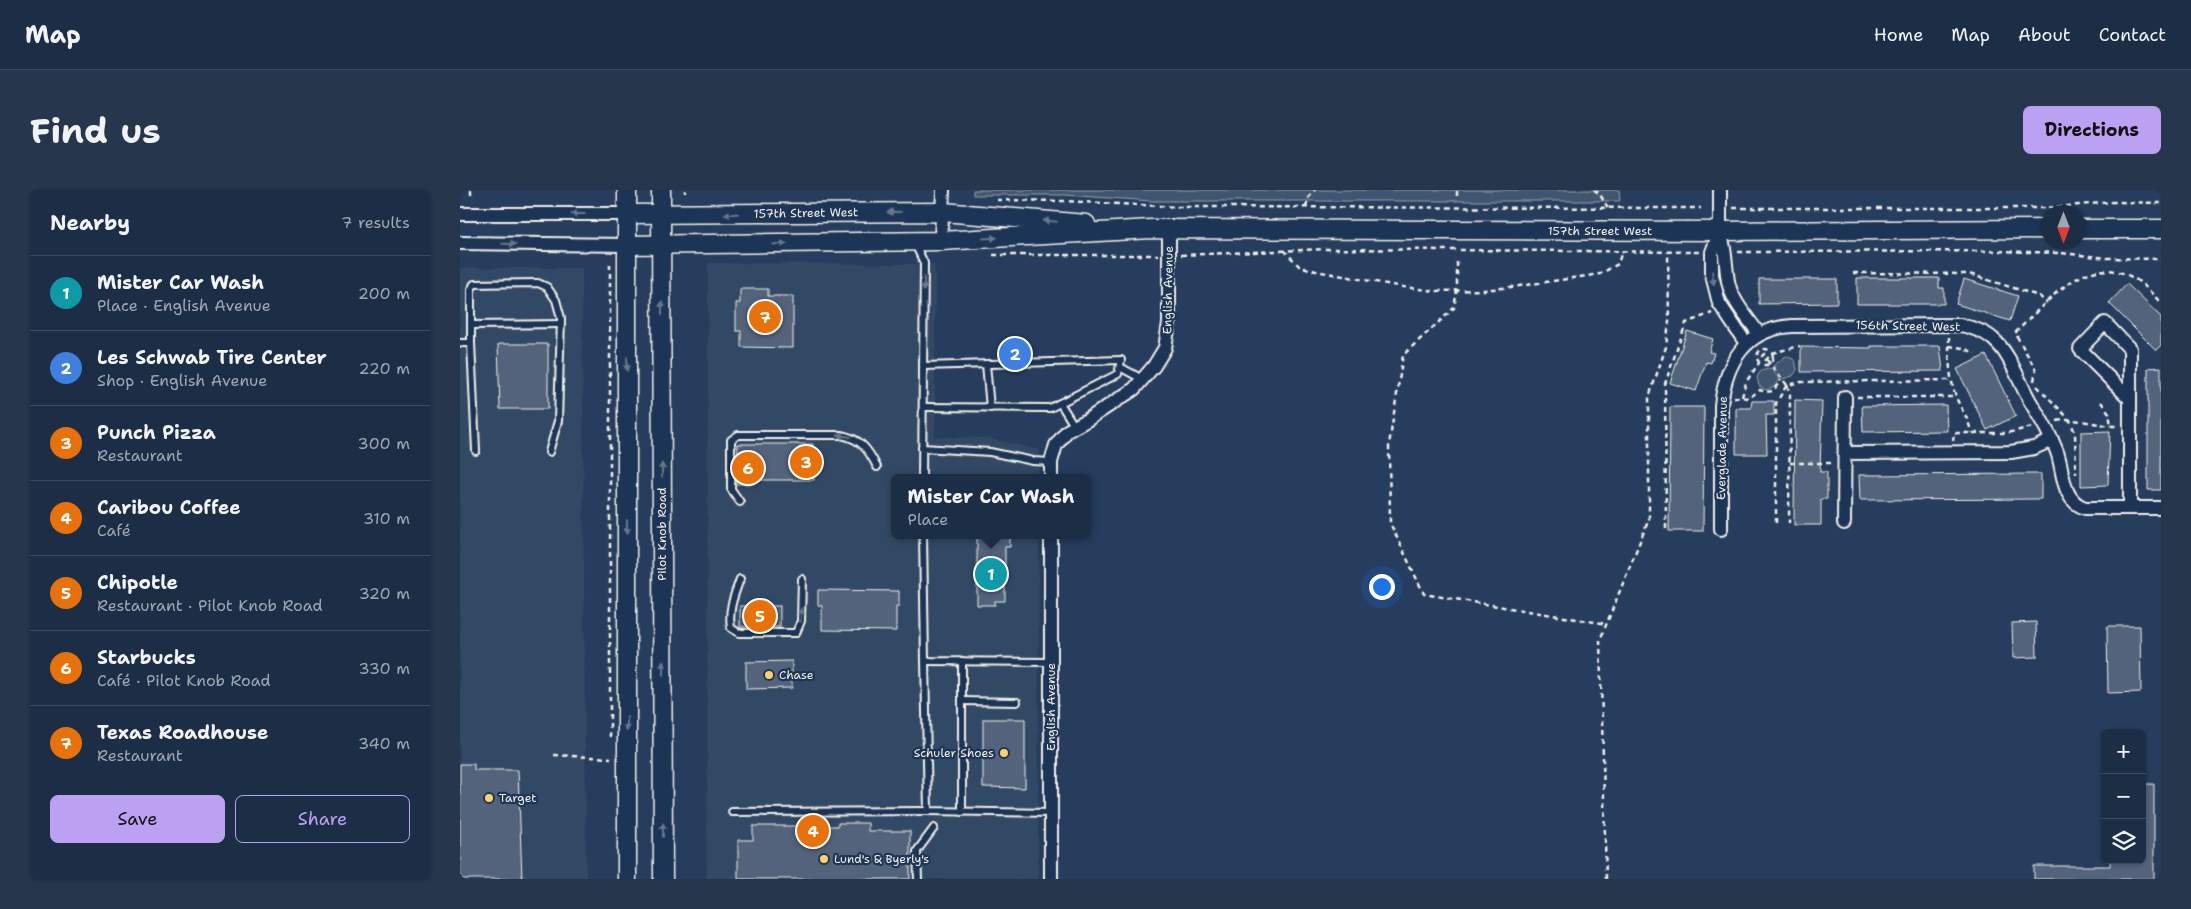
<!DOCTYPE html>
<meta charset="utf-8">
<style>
body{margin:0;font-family:"Shantell Sans",sans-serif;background:#25364d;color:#f1f3f6}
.controls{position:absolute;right:15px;bottom:15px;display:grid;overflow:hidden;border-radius:8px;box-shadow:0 1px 4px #0004}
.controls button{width:45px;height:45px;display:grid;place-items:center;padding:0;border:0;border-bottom:1px solid #3a4a5f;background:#1c2e46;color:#f1f3f6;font:25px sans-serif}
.compass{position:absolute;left:1581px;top:15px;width:45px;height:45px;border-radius:50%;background:#1c2e46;box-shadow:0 1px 4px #0004;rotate:180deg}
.you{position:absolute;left:921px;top:396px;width:18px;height:18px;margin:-12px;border:4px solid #fff;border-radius:50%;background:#1a73e8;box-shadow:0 0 0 8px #1a73e833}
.badge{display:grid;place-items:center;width:32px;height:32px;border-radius:50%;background:#bca0f2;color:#fff;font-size:16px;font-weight:700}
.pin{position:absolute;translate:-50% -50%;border:2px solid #fff;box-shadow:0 1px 5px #0006}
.popup{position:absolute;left:431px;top:284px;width:200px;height:65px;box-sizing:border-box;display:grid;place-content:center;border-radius:8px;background:#1c2e46;filter:drop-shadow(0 1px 4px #0005);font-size:16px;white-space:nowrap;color:#a0a8b3}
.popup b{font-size:19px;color:#f1f3f6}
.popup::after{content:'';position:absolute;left:50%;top:100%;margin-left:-10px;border:10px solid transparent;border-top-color:#1c2e46}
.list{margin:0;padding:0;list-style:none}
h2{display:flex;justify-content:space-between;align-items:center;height:65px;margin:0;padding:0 20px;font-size:21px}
h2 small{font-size:16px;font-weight:400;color:#a0a8b3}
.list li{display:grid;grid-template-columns:32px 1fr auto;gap:15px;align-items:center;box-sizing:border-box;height:75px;padding:0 20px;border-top:1px solid #3a4a5f}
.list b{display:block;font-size:19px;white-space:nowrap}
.list p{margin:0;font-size:16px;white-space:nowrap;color:#a0a8b3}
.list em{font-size:16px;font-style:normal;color:#a0a8b3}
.actions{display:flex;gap:10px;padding:15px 20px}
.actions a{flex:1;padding:11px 0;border:1px solid #bca0f2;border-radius:8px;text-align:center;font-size:18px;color:#bca0f2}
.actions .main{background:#bca0f2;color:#111}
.icon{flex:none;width:28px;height:28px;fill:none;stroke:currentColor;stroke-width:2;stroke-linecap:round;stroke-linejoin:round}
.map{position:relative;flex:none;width:1701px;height:689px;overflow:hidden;border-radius:8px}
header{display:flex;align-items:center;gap:30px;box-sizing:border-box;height:70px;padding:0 25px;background:#1c2e46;border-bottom:1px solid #3a4a5f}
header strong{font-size:24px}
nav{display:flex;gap:28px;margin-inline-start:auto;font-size:18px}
.intro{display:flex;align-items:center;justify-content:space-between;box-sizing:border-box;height:120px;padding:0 30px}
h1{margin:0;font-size:35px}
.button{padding:12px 22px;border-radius:8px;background:#bca0f2;color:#111;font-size:18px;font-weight:700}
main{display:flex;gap:30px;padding:0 30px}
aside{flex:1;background:#1c2e46;border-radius:8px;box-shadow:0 1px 4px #0004}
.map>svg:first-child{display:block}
.built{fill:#334966}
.green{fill:#40546f;stroke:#9aa2ac}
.building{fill:#52647b;stroke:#f4f1e8}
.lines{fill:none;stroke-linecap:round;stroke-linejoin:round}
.lane-casing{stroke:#f4f1e8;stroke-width:10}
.street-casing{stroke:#f4f1e8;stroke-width:16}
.secondary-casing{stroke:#f4f1e8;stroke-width:21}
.path{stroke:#f4f1e8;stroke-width:2.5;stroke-dasharray:5 4;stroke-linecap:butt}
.lane{stroke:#1d3557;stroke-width:6}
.street{stroke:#1d3557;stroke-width:12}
.secondary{stroke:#1d3557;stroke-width:18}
.oneway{fill:#68778a}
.poi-dot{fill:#ffd166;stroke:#1d3557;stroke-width:2}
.labels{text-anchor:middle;stroke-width:4.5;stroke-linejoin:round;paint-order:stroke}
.street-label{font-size:12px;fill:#f4f1e8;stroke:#1d3557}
.poi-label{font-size:12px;fill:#f4f1e8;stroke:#1d3557;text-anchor:start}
</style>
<header>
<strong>Map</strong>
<nav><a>Home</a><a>Map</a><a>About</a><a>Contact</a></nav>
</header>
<div class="intro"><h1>Find us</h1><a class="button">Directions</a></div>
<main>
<aside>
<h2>Nearby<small>7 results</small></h2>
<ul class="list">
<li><span class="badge" style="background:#0f9aa8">1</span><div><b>Mister Car Wash</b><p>Place · English Avenue</p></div><em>200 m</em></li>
<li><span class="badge" style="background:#3f7fe0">2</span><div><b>Les Schwab Tire Center</b><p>Shop · English Avenue</p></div><em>220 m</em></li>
<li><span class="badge" style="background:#e8710a">3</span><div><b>Punch Pizza</b><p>Restaurant</p></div><em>300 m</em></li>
<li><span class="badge" style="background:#e8710a">4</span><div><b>Caribou Coffee</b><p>Café</p></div><em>310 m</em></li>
<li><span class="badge" style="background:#e8710a">5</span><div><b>Chipotle</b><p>Restaurant · Pilot Knob Road</p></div><em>320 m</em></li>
<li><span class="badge" style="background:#e8710a">6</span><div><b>Starbucks</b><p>Café · Pilot Knob Road</p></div><em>330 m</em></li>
<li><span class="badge" style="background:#e8710a">7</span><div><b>Texas Roadhouse</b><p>Restaurant</p></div><em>340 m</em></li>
</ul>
<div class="actions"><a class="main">Save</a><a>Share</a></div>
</aside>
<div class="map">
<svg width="1701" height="689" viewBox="0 0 1701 689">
<rect width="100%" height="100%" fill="#263d5d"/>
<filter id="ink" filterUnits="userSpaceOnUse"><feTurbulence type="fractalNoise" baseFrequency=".02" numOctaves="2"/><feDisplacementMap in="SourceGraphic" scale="10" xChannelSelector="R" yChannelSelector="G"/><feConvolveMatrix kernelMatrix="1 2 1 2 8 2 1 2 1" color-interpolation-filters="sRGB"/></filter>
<g filter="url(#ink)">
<g class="built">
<polygon points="248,73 475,74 475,247 528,248 579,260 579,288 435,288 435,345 579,345 578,689 247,689"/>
<polygon points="0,78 122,78 126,689 0,689"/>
</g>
<g class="green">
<polygon points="513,0 1159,0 1160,11 692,11 605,5 513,5"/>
<polygon points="1326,166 1335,170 1337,180 1333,186 1322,189 1313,176"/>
<polygon points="1311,178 1320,190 1314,197 1306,200 1299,196 1297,187 1301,181"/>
</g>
<g class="building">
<polygon points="1397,88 1479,88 1479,98 1484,98 1484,114 1397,114"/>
<polygon points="1299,89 1377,89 1377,113 1299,114"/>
<polygon points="1504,89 1558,106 1550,131 1496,114"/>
<polygon points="1667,94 1701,127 1701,155 1696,160 1649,113"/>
<polygon points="280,99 308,99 308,106 333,106 333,158 281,157 281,141 276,141 276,113 280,113"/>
<polygon points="1227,141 1253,149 1249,162 1254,163 1251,173 1246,172 1236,201 1210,193"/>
<polygon points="38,154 88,154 88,219 40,219"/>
<polygon points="1411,156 1480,156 1483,181 1341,182 1341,157 1411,158"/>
<polygon points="1526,165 1556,226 1527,240 1497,179"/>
<polygon points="1701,177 1701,300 1688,300 1688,178"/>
<polygon points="1335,210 1362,211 1360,282 1367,282 1367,309 1361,309 1361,335 1334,335"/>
<polygon points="1292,211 1314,211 1314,225 1306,225 1307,264 1276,264 1276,218 1291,218"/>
<polygon points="1486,215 1487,241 1403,242 1402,216"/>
<polygon points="1210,217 1244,217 1243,341 1209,341"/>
<polygon points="1650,241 1648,295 1621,296 1621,242"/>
<polygon points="278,254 353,254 354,290 294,290 294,294 276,294"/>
<polygon points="1581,284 1581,309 1400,310 1399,285"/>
<polygon points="517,345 550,345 550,357 545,357 545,411 535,411 535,415 517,415"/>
<polygon points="358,400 439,401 439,416 436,416 436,441 362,440 362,416 358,415"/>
<rect x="280" y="416" width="40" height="21"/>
<polygon points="1576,432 1577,467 1553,468 1552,433"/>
<polygon points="1647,436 1680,436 1681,502 1648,503"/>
<polygon points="332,471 332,498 286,499 286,472"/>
<polygon points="523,529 565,529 565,598 523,597"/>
<polygon points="0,574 14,574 14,580 58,580 62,689 0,689"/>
<polygon points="1682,594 1694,594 1694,689 1574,689 1574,676 1650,676 1650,670 1682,670"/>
<polygon points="378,633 408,633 408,641 450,641 450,689 278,689 278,650 293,650 293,636 378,636"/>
</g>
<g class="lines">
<g class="lane-casing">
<g id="lane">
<polyline points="455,54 464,73 462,288"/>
<polyline points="11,135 101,134"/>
<polyline points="0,153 11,153 11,100 14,94 78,93 87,97 96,110 101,128 98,231 89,262"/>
<polyline points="11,153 16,261"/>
<polyline points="526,174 530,218"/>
<polyline points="463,176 661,170 658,184 590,218 464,217"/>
<polyline points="660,177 682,189"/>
<polyline points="600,213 615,237"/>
<polyline points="462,258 530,262 573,271 591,272"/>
<path d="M280,312L271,299V250L278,245H381C401,249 408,259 417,277"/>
<polyline points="463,345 465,471 591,472"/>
<path d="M280,389C274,406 268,419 271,438L279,443H336L341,431L342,389"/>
<polyline points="465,471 468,621 591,623"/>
<polyline points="502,471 502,622"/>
<polyline points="502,511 557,512"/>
<polyline points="272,622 468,621"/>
<polyline points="458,689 457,661 474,638"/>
</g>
</g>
<g class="street-casing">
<g id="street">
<polyline points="1260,0 1260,41 1252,62 1252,85 1259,113 1285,152"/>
<polyline points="0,24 167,24"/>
<path d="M1260,41C1266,60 1265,72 1268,91C1271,110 1288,128 1299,144"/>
<polyline points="481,51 483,0"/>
<polyline points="0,53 167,55"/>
<polyline points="1385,263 1551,262 1574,258 1592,250"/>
<polyline points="591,288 591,272 596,255 607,241 627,230 674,199 694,176 705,158 709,133 709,39"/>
<polyline points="1670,318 1670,159 1645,133 1620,159 1670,209"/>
<polyline points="1384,333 1385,207"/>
<path d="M1261,339V215C1266,172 1285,139 1332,136L1501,135C1512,138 1524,141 1533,149C1551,164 1558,191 1570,211C1580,228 1590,243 1597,262C1604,281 1601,310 1625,318H1701"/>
<polyline points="591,345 591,689"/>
</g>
</g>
<g class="secondary-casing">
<g id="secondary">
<polyline points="167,0 167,689"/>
<polyline points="201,0 203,689"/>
<polyline points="167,24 483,22 626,34"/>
<polyline points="1618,39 1701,39"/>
<polyline points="167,55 481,51 691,39 1260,41 1588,39"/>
</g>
</g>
<g class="path">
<polyline points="11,0 11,9"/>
<polyline points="225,0 225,3"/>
<polyline points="1134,0 1139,3 1148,18"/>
<polyline points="997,6 997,0"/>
<polyline points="537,10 603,11 717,17 1241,18"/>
<polyline points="846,17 849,7 855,0"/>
<polyline points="1273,18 1583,18 1654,12 1701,13"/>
<polyline points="824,60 839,76 856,81 943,97 975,101 1025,100 1059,96 1140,84 1158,74 1162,61"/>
<polyline points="1278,62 1537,61 1601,63 1647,68 1701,69"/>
<polyline points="533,65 698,65"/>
<polyline points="721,65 865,59 1240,62"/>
<polyline points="997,72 997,100 994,118 943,165 929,255 930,333 964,404 1147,434"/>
<polyline points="150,74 150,550"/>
<polyline points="1393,83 1509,84 1579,106 1587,113"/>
<path d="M1489,147C1489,168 1489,187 1496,207C1501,220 1509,228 1511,243"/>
<polyline points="1489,156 1503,158 1515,163"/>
<circle cx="1305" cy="167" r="8"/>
<polyline points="1312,163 1340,156"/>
<circle cx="1305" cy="167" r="3"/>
<polyline points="1307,170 1327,195 1341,192 1491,190"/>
<path d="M1574,191L1576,180L1555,143C1587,113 1626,59 1675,89C1685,95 1693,105 1701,113"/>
<polyline points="1327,195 1330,204 1329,333"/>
<polyline points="1577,196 1610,230 1615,243 1616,284"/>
<polyline points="1274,207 1289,208 1300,200 1306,202 1313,201 1321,190"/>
<polyline points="1282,207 1286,192 1299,173"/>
<polyline points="1397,207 1496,207"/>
<polyline points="1641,212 1649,223 1651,236"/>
<path d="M1597,231C1616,227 1638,236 1658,236"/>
<polyline points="1493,251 1494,243 1547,243 1572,237"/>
<polyline points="1330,273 1373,273"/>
<polyline points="1316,333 1316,213 1327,195"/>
<polyline points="1206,339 1205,194 1226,133 1252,123"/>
<polyline points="94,565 151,568"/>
<polyline points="1146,689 1140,450 1189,329 1189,207 1206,157 1209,131 1208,62"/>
</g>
<use href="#lane" class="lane"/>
<use href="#street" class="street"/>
<use href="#secondary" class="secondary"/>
</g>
<defs><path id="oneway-solid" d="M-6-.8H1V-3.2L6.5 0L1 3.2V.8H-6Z" transform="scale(1.25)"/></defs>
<g class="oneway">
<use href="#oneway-solid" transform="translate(434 22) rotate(179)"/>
<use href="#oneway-solid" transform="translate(118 24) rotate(180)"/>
<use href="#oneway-solid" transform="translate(271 24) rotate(179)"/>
<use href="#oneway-solid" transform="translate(590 31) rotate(-175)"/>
<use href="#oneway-solid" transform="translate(530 48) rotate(-3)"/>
<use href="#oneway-solid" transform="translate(49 54) rotate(1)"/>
<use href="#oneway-solid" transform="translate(320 54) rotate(-1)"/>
<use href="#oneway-solid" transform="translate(1253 88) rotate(83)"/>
<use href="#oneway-solid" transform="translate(464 94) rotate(91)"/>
<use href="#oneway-solid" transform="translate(202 118) rotate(-90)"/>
<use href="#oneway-solid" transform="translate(167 174) rotate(90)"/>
<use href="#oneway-solid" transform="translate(384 246) rotate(-171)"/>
<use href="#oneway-solid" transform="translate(202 280) rotate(-90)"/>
<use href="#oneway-solid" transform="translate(167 337) rotate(90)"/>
<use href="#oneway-solid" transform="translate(341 425) rotate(-86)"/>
<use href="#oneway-solid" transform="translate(203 478) rotate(-90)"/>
<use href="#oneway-solid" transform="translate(167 534) rotate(90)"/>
<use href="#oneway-solid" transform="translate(203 640) rotate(-90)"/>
</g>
</g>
<g class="poi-dot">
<circle cx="309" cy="485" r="5"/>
<circle cx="544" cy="563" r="5"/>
<circle cx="29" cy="608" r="5"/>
<circle cx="364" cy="669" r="5"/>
</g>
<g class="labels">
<g class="street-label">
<text transform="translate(346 23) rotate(-1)" y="4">157th Street West</text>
<text x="1140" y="45">157th Street West</text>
<text transform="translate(708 100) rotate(-89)" y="4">English Avenue</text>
<text transform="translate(1448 136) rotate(1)" y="4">156th Street West</text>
<text transform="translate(1262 258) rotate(-89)" y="4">Everglade Avenue</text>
<text transform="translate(202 344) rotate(-90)" y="4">Pilot Knob Road</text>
<text transform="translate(591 517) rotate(-90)" y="4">English Avenue</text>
</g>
<g class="poi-label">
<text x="319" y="489">Chase</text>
<text x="534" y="567" text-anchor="end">Schuler Shoes</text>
<text x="39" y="612">Target</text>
<text x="374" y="673">Lund's &amp; Byerly's</text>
</g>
</g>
</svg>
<div class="controls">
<button>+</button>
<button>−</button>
<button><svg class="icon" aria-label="layers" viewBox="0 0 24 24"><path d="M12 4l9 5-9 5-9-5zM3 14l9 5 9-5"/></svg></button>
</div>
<svg class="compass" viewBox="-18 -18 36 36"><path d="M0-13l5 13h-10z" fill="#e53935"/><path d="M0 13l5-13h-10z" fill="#a0a8b3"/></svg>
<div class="you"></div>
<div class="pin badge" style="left:531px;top:384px;background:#0f9aa8">1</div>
<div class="popup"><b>Mister Car Wash</b>Place</div>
<div class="pin badge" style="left:555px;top:164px;background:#3f7fe0">2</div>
<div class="pin badge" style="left:346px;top:272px;background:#e8710a">3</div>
<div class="pin badge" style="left:353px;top:641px;background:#e8710a">4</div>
<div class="pin badge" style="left:300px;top:426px;background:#e8710a">5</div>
<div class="pin badge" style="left:288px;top:278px;background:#e8710a">6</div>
<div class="pin badge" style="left:305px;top:127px;background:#e8710a">7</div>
</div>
</main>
